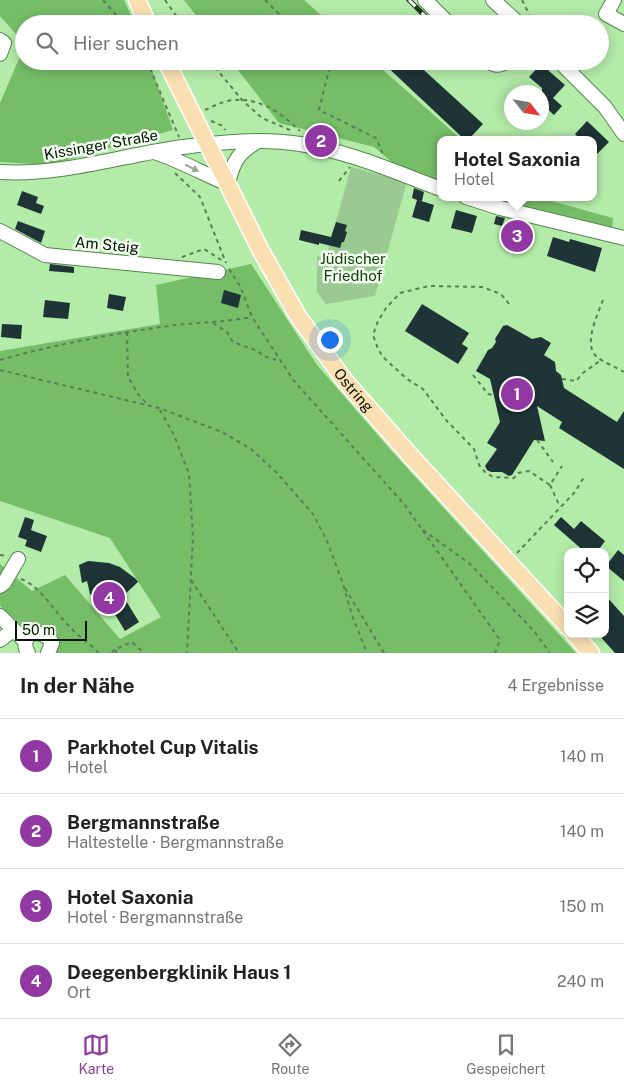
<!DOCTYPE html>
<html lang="de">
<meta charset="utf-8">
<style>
body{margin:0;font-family:"Public Sans",sans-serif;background:#f6f6f6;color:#222}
.controls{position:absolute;right:15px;bottom:15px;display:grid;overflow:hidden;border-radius:10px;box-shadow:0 2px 12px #0003}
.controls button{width:45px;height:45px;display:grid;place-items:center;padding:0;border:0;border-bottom:1px solid #e0e0e0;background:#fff;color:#222;font:25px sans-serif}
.compass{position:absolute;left:504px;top:85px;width:45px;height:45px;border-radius:50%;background:#fff;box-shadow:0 2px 12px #0003;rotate:121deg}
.scale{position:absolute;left:15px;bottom:12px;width:72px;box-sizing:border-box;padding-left:5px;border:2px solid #031601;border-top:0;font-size:14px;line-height:18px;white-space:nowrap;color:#031601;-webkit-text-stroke:4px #f3fef1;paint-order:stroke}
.you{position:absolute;left:329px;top:339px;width:18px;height:18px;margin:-12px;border:4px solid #fff;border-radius:50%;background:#1a73e8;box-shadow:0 0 0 8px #1a73e833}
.badge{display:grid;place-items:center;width:32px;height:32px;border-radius:50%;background:#9138a3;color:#fff;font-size:16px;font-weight:700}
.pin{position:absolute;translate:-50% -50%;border:2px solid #fff;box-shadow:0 1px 5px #0006}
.popup{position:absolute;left:437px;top:136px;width:160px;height:65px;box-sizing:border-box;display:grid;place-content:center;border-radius:10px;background:#fff;filter:drop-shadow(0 1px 4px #0005);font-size:16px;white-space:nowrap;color:#767676}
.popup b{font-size:19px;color:#222}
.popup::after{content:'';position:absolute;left:50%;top:100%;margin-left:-10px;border:10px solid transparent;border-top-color:#fff}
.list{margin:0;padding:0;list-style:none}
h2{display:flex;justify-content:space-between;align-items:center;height:65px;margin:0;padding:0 20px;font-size:21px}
h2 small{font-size:16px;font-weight:400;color:#767676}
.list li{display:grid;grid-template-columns:32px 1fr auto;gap:15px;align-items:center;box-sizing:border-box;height:75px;padding:0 20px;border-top:1px solid #e0e0e0}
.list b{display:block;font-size:19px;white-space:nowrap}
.list p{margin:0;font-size:16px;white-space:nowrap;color:#767676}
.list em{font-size:16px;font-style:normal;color:#767676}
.icon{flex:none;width:28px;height:28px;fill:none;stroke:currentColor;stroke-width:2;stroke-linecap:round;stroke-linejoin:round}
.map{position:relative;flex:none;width:624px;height:653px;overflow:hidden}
.search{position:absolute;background:#fff;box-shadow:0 2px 12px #0003;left:15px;right:15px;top:15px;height:55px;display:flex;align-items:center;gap:12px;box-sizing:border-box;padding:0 18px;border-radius:28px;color:#767676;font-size:19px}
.sheet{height:365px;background:#fff}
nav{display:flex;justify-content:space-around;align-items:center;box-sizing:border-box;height:70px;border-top:1px solid #e0e0e0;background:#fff;font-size:14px;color:#767676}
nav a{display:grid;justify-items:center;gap:2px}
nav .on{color:#9138a3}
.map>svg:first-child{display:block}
.green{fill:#9ac991}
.forest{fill:#75be67}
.building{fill:#1e3436}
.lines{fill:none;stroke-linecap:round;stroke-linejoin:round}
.minor-casing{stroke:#538849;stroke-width:16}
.major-casing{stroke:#fff;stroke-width:19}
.path{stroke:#597f53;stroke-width:2;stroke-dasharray:4 4;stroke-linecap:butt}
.minor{stroke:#fff;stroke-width:14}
.major{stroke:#f9dfb2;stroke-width:16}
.rail-casing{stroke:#223b1e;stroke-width:5}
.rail{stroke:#f3fef1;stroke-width:3;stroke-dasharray:9;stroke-linecap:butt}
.oneway{fill:#9aa299}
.labels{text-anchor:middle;stroke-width:5;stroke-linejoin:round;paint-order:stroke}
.street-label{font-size:15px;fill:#031601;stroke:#f3fef1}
.park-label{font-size:15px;fill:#104105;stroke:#f3fef1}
</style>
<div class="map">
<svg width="624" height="653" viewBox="0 0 624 653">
<rect width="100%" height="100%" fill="#b3eba8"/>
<polygon class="green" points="351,167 407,182 375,296 326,304 317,292 317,256 326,258"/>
<g class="forest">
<polygon points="0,0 124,0 135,24 24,24 24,43 0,16"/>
<polygon points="184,0 304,0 331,24 203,24"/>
<polygon points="24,47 24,61 149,61 173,130 50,165 0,162 0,103"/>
<polygon points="231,61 373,61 462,140 441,140 441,184 401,170 374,147 279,123"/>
<polygon points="480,197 537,197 613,218 612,231"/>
<polygon points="251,264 317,365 389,448 576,653 53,653 0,606 0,564 32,591 65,575 120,639 161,617 110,538 0,501 0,351 160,324 156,285"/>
</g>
<g class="building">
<polygon points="381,61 414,61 483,124 468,140 465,140"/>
<polygon points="541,64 565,85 553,98 562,106 554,115 542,104 542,88 529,77"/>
<polygon points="587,121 609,142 597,154 593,151 593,140 581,140 575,134"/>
<polygon points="414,188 424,192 422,201 418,200 434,205 429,222 412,217 417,200 412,198"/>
<polygon points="22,191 38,197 36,203 44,206 41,214 17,205"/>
<polygon points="456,210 477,216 472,233 451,228"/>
<polygon points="496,216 505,218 502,226 494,224"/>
<polygon points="18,221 45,231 41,243 15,229"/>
<polygon points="336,222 347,225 345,231 347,232 344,242 342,242 340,248 319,243 319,245 299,240 301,230 331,237"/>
<polygon points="507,222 532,229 526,250 501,242"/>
<polygon points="553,237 569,242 570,239 602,248 595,272 547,256"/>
<polygon points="50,264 74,267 74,273 49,271"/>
<polygon points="224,290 241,295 238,308 221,303"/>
<polygon points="109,294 126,297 123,311 107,308"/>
<polygon points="45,300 70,303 68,319 43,317"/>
<polygon points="422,304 469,333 462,344 468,348 458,364 405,331"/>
<polygon points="2,324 22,325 21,339 1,337"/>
<polygon points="507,325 532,339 541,337 551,343 544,355 555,362 556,371 561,375 564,388 617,422 624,411 624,469 559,428 562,422 537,406 545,441 534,440 512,475 509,476 502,472 491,472 487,470 485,466 497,449 487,443 500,422 490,379 476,371 488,350 492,348 496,342 495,339 503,326"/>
<polygon points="25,517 34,520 31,530 47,536 41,552 25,546 27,540 18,537"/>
<polygon points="561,517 574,529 581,521 605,541 597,552 585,552 554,525"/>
<polygon points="618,550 624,555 624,581 606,566"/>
<polygon points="88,561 109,563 120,567 136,579 138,582 123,596 139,622 125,631 110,606 90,594 87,581 82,583 79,565"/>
<polygon points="605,595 624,616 624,653 615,653 598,634 605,634"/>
</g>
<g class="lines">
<g class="minor-casing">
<g id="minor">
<polyline points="425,0 449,24"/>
<polyline points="493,0 519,24"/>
<polyline points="614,0 606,14 624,24"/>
<polyline points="0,40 4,43 0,54"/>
<path d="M487,61C495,66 500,66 507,61"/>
<polyline points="559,61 605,107 624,134"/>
<path d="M157,153C181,161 204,174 228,184C233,161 238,153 258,141"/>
<path d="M0,172C62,176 122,155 183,147C222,142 262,138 300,144C348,151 395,172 441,189"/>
<polyline points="466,197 500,208 624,238"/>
<polyline points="0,231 45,255 218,272"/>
<polyline points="0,586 4,583 18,559"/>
<polyline points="0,616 25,641"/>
<polyline points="0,640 13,630"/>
<path d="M28,653C17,634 42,625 52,643L48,653"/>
</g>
</g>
<g class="major-casing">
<g id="major">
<polyline points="137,0 148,24"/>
<path id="s1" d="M166,61L261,251L298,316L345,381L409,454L568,627"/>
<polyline points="574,634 591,653"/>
</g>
</g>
<g class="path">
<polyline points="103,0 124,24"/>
<polyline points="165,0 182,24"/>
<polyline points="265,0 289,24"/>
<polyline points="522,0 527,10 529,18"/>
<polyline points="147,61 179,137"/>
<polyline points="210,61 242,100 262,118 290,130"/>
<polyline points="326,61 330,66 319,110 376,138 383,154"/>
<path d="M205,110C212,107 219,103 227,101C257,95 280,112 300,131"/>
<polyline points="211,121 223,126 225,130"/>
<polyline points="175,173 200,197 226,263"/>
<polyline points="339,181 350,167"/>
<polyline points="182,257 204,249 223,261"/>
<polyline points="229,269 240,286 252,317 294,381 404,504 500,640 495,653"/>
<path d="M603,300C598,314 583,344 596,356C602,362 616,367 624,372"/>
<polyline points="509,304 501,294 482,287 429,286 400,293 386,308 378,321 373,335 378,349 383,357 407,379 423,389 446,420 474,449 479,465 486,473 493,477 514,478 518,473 529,471 550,485 562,466"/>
<polyline points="213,323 227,332 233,342 258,351 263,356 280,361"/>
<polyline points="127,332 128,377 138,394 147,404"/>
<path d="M0,360C53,345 107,335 161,327C191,322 222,323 252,317"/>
<polyline points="0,370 159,408 222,432 251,449 276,472 313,514 327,541 343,584 353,618 367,653"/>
<polyline points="473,375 488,394 493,395"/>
<polyline points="562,379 576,381 583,373 601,360"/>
<polyline points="160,410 174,435 189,474 193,537 187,653"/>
<polyline points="537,440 553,462"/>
<polyline points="550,485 560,507"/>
<polyline points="423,530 470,564 534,631 550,653"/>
<polyline points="517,553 575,492 584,477"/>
<polyline points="0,555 8,556"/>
<path d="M21,579C43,588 53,611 70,627C79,637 90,644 99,653"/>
<polyline points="191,580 239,653"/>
<polyline points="345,588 384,653"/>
<polyline points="114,650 118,653"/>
<polyline points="112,653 114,650 132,642 144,653"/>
</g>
<use href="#minor" class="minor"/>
<use href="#major" class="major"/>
<g class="rail-casing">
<g id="rail">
<polyline points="409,0 433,24"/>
<polyline points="466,61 467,63"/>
</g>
</g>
<use href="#rail" class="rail"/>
</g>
<defs><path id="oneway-solid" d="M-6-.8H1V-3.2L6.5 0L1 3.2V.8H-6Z" transform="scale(1.25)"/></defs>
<use class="oneway" href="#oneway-solid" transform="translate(192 168) rotate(26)"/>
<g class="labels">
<g class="street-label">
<text transform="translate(101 145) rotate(-10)" y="5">Kissinger Straße</text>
<text transform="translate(107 245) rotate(5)" y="5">Am Steig</text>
<text dy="5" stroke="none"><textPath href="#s1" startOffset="380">Ostring</textPath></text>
</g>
<g class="park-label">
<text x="353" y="264">Jüdischer<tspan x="353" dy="17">Friedhof</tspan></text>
</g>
</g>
</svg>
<div class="controls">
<button><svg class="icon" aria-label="locate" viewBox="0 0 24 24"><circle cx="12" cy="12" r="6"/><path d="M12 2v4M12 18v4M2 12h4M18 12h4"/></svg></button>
<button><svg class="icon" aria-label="layers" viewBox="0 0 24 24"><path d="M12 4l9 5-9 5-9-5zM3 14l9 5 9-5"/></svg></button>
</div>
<svg class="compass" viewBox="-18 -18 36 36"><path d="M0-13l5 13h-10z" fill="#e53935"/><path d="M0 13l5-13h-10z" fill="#767676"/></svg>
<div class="scale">50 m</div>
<div class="you"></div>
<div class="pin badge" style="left:517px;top:394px">1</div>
<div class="pin badge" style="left:321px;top:141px">2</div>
<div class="pin badge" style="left:517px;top:236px">3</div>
<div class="popup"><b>Hotel Saxonia</b>Hotel</div>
<div class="pin badge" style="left:109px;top:598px">4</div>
<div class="search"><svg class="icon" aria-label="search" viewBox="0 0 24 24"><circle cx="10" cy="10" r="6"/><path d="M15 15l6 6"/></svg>Hier suchen</div>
</div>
<section class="sheet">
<h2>In der Nähe<small>4 Ergebnisse</small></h2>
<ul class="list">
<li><span class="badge">1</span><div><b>Parkhotel Cup Vitalis</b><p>Hotel</p></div><em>140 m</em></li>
<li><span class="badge">2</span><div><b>Bergmannstraße</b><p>Haltestelle · Bergmannstraße</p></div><em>140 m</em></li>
<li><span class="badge">3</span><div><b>Hotel Saxonia</b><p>Hotel · Bergmannstraße</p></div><em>150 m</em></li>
<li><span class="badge">4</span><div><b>Deegenbergklinik Haus 1</b><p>Ort</p></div><em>240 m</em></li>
</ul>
</section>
<nav>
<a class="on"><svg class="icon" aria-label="map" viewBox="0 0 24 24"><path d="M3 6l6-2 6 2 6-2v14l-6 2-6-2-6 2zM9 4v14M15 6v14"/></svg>Karte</a>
<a><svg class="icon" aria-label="directions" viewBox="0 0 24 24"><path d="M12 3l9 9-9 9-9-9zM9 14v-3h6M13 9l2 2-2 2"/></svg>Route</a>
<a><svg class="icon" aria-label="saved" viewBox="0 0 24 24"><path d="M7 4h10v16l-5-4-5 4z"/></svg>Gespeichert</a>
</nav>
